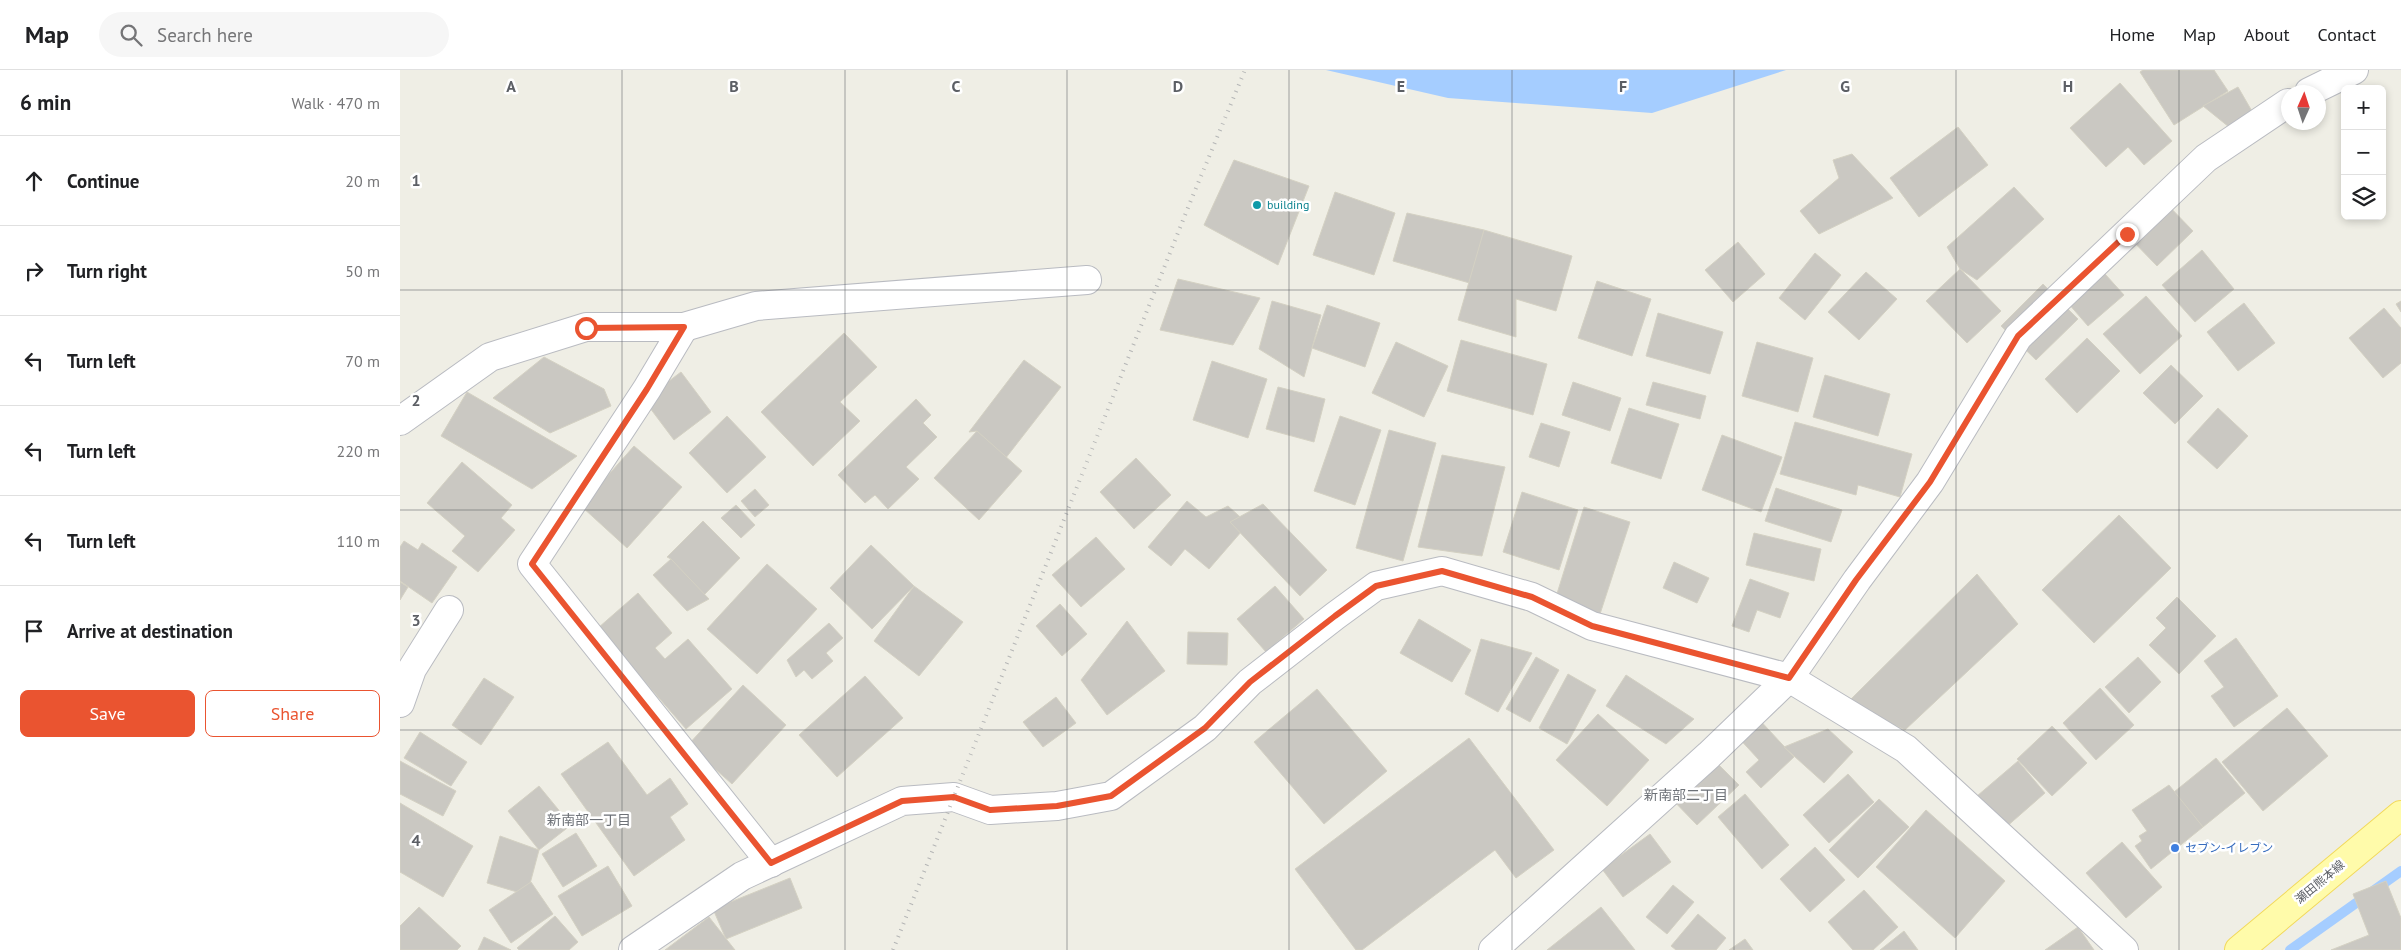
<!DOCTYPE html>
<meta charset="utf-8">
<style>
body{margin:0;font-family:"PT Sans","Noto Sans JP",sans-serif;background:#f6f6f6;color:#202124}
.controls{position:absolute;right:15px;top:15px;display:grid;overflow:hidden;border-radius:8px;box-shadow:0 2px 8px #0003}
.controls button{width:45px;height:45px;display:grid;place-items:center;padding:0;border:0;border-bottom:1px solid #e0e0e0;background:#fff;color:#202124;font:25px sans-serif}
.compass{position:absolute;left:1881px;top:15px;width:45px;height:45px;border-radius:50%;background:#fff;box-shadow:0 2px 8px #0003;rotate:3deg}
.stop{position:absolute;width:15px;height:15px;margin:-11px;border:4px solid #ea5430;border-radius:50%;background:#fff}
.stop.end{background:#ea5430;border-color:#fff;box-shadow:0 1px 5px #0008}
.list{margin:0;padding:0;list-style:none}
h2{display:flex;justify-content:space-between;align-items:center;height:65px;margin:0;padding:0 20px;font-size:21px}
h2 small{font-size:16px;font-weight:400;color:#757577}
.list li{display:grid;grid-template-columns:32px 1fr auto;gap:15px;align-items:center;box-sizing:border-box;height:90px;padding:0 20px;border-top:1px solid #e0e0e0}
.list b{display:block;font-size:19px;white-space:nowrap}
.list em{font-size:16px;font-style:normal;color:#757577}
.actions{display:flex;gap:10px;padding:15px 20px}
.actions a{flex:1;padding:11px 0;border:1px solid #ea5430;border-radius:8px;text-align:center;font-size:18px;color:#ea5430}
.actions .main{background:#ea5430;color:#fff}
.icon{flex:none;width:28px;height:28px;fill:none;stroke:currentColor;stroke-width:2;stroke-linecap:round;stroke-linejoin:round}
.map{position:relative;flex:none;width:2001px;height:880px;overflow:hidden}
header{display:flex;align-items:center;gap:30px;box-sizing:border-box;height:70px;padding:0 25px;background:#fff;border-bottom:1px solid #e0e0e0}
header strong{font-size:24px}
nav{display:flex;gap:28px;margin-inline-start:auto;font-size:18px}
.search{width:350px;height:45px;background:#f6f6f6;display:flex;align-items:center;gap:12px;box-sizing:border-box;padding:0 18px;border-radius:28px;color:#757577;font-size:19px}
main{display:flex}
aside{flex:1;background:#fff}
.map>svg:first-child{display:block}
.water{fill:#a5cdff}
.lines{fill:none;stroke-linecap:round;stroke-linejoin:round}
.stream{stroke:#a5cdff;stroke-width:10}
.building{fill:#cac8c2;stroke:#d4d1c3}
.minor-casing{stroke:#b9bbc1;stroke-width:30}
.major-casing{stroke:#f2d95b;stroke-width:30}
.minor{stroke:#fff;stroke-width:28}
.major{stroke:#fffbaa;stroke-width:28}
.rail{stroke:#b5b6b6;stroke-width:4;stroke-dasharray:1 6;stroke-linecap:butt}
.route{stroke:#ea5430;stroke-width:6}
.grid{fill:none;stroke:#5c5f65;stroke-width:1;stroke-opacity:0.55}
.culture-dot{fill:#0f9aa8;stroke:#fff;stroke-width:2}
.shop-dot{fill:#3f7fe0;stroke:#fff;stroke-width:2}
.labels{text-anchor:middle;stroke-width:5;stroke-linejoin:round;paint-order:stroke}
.culture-label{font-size:12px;fill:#0d838f;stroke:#fff;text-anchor:start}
.shop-label{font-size:12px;fill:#366cbe;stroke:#fff;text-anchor:start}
.street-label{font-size:12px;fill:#5c5f65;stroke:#fff}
.neighbourhood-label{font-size:14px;fill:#6d7177;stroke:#fff}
.grid-label{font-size:16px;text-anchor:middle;font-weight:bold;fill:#5c5f65;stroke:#fff;stroke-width:5;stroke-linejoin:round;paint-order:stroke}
</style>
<header>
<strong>Map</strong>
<div class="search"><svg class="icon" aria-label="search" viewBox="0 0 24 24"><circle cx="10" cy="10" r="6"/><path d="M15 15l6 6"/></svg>Search here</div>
<nav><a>Home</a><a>Map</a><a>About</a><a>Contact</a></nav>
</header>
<main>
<aside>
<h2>6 min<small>Walk · 470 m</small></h2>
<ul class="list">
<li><svg class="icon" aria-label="ahead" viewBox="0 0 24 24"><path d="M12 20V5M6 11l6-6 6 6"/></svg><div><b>Continue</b></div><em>20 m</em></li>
<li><svg class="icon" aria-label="right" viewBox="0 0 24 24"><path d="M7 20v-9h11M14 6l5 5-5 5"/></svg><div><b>Turn right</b></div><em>50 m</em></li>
<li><svg class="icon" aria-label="left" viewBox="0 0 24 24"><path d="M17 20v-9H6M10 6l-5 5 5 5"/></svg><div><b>Turn left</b></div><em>70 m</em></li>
<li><svg class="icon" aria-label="left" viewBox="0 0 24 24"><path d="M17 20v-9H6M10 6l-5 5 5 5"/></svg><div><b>Turn left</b></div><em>220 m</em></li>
<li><svg class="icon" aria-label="left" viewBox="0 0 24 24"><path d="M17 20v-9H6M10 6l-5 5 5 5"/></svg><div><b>Turn left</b></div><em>110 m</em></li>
<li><svg class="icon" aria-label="arrive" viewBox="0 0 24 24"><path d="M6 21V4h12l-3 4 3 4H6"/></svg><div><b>Arrive at destination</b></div></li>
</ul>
<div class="actions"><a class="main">Save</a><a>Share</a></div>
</aside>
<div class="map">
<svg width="2001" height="880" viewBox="0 0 2001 880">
<rect width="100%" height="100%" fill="#efeee5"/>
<polygon class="water" points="926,0 1386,0 1252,43 1048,28"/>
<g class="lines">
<polyline class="stream" points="1890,880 2001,801"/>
</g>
<g class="building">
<polygon points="1743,0 1814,0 1828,21 1774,55 1740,2"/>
<polygon points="1720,13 1772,71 1744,95 1728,77 1706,97 1670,58"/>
<polygon points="1838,17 1853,43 1829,57 1803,36"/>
<polygon points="1558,57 1588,95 1519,147 1490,108"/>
<polygon points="1452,84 1493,128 1419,164 1400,141 1439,108 1433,90"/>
<polygon points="834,90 909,116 878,195 804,155"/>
<polygon points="1614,117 1644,149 1577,210 1560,199 1547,177"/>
<polygon points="935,122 995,143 974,205 913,185"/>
<polygon points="1763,130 1793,161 1757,196 1727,165"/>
<polygon points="1007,143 1084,160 1073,214 993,191"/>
<polygon points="1084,160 1172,186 1156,241 1116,229 1116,267 1058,250"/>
<polygon points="1338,172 1365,204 1333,232 1305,200"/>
<polygon points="1802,180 1834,219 1795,252 1762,215"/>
<polygon points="1415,183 1441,205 1405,250 1379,228"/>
<polygon points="1696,194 1724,225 1688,256 1661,225"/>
<polygon points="1560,199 1601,241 1567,273 1526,231"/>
<polygon points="1466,202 1497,229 1459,270 1428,242"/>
<polygon points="778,209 860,228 833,275 760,260"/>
<polygon points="1197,211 1251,229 1232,286 1178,268"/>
<polygon points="1643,214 1678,249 1636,290 1601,256"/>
<polygon points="1746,226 1782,266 1740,304 1703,264"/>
<polygon points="872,231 921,245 904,307 859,279"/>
<polygon points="2001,231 2001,242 1996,234"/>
<polygon points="1844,233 1875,273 1838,301 1807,262"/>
<polygon points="927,235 980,253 965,297 912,278"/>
<polygon points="1984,238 2001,258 2001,293 1983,308 1949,268"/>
<polygon points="1258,243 1323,262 1310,304 1246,286"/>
<polygon points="444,263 477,297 440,332 460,351 413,396 361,342"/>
<polygon points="1687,268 1720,301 1677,343 1645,309"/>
<polygon points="1061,270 1147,294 1133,345 1047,321"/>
<polygon points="996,272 1048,296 1024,347 972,323"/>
<polygon points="1357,272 1413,288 1398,342 1342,326"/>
<polygon points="144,287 204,319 211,336 150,363 93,328"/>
<polygon points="624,290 661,317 605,389 577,361 569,362"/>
<polygon points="812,291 867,309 848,368 793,350"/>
<polygon points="1771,295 1803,326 1775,354 1743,323"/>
<polygon points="281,302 311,342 274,370 244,330"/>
<polygon points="1425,305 1490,324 1478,366 1413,347"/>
<polygon points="1173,312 1221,328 1210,361 1162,345"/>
<polygon points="1253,312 1306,326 1300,349 1246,335"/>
<polygon points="878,317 925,329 914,372 866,359"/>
<polygon points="67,322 177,386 132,419 41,366"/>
<polygon points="516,329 531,345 523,353 537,367 506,397 519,409 488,439 475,425 465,433 438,405"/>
<polygon points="1229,338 1279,354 1261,409 1211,393"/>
<polygon points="1818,338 1848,366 1817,399 1787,372"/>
<polygon points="327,346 366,387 327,423 289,383"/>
<polygon points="940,346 981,360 955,435 914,421"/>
<polygon points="1395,352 1512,384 1500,427 1458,415 1456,425 1380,404"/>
<polygon points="1141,353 1170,362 1159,397 1129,387"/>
<polygon points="989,360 1036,373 1003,491 956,478"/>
<polygon points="577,361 622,401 579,450 534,408"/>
<polygon points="1322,365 1382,387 1361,442 1302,420"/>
<polygon points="234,376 282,417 227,478 181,436"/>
<polygon points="1042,385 1105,397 1082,486 1018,477"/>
<polygon points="736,388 771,425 734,459 700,422"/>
<polygon points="62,392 112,435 101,448 115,460 78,502 52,481 65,466 27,433"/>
<polygon points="1376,418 1442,440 1431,472 1365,451"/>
<polygon points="355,419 369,435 355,447 341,431"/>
<polygon points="1122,422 1178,440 1159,500 1103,482"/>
<polygon points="787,431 806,447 828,436 848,454 809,499 785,479 771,496 748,477"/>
<polygon points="863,434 927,500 900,526 830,452"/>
<polygon points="336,435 355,455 341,468 321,448"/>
<polygon points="1184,437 1230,452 1200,544 1155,530"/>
<polygon points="1719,445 1771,498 1694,573 1642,520"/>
<polygon points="303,451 340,488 304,525 271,489 267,487"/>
<polygon points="1354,463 1421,479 1414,511 1346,495"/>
<polygon points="696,467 725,499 681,537 652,505"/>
<polygon points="4,471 18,480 22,473 57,497 32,533 0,511 0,477"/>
<polygon points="471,475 514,516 472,559 430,518"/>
<polygon points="271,489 309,529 287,541 253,505"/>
<polygon points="1274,492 1309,508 1297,533 1263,518"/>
<polygon points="367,494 417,539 357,604 307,559"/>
<polygon points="1577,504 1618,554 1505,660 1447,633"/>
<polygon points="1350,509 1389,523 1380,548 1357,540 1349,562 1332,556"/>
<polygon points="0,512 8,517 0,530"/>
<polygon points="514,516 563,552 519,606 474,571"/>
<polygon points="875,516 904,549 866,582 837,549"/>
<polygon points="238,523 272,563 255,578 265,589 288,569 332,619 286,659 198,558"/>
<polygon points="1777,527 1816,566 1779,604 1749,575 1766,558 1756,548"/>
<polygon points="660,534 687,564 662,586 636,556"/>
<polygon points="1019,549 1071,580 1052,612 1000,583"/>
<polygon points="727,551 765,601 707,645 681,610"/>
<polygon points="429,553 443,568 426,583 433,591 412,609 404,600 396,607 387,590"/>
<polygon points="788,562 828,563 827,595 787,594"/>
<polygon points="1836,568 1878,626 1834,657 1811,626 1824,617 1804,591"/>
<polygon points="1081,569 1132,583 1098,642 1065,624"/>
<polygon points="1136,587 1159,600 1130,652 1106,639"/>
<polygon points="1738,587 1761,612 1729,643 1705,617"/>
<polygon points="1168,604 1196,620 1167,674 1139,658"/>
<polygon points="1226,605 1294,649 1266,674 1206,636"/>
<polygon points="465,606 503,648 437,707 399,665"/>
<polygon points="84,608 114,627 81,675 52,655"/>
<polygon points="343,615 386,655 332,714 288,675"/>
<polygon points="1700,618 1734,655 1696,690 1663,653"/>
<polygon points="917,619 987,701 924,754 854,672"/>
<polygon points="656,627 676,653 643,677 623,652"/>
<polygon points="1887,638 1928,686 1863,741 1822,692"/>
<polygon points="1198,644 1249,690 1207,736 1156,690"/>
<polygon points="1356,646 1394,687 1361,718 1346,702 1359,690 1336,665"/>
<polygon points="1652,656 1687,693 1652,726 1617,689"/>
<polygon points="1428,659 1453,682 1424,713 1384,677"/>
<polygon points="20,662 67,692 51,716 4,688"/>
<polygon points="1069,668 1154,780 1116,808 1095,780 962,880 956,880 895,799"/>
<polygon points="208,672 247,725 270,708 288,734 270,747 285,770 234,806 161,704"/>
<polygon points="1309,685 1339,715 1297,755 1268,725"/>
<polygon points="1816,688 1845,723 1803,757 1774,722"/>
<polygon points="0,691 56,721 43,746 0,724"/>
<polygon points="1618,691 1645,723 1605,758 1577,726"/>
<polygon points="1448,704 1474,732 1429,773 1403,745"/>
<polygon points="1769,715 1803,757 1751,799 1735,776 1742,771 1739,766 1747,761 1732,740"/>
<polygon points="139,716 171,755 139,780 108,741"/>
<polygon points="1345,724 1389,775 1362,799 1318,747"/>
<polygon points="1479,729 1509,757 1458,808 1429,780"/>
<polygon points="0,733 73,776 43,827 0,802"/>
<polygon points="1526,740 1605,811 1555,868 1476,797"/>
<polygon points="176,763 197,796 163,817 142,784"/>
<polygon points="1250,764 1271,792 1223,827 1202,799"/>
<polygon points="100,766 139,780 127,825 87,813"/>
<polygon points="1722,772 1762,817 1726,848 1686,803"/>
<polygon points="1415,777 1445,810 1410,842 1380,809"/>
<polygon points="208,796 232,836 182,866 158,826"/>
<polygon points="390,808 402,838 326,869 313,839"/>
<polygon points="1986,811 2001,848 2001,880 1931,880 1969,865 1953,824"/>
<polygon points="131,812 153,844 111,873 89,840"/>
<polygon points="1273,815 1294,832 1267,864 1246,847"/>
<polygon points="1464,820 1498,857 1473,880 1453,880 1428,852"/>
<polygon points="19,837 61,876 57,880 0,880 0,856"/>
<polygon points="1201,837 1235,880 1147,880"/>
<polygon points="1298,844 1326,868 1316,880 1276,880 1271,876"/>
<polygon points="155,846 178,872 169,880 119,880 117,878"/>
<polygon points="309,847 335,880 265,880"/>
<polygon points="1678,857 1694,880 1645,880"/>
<polygon points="1504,861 1518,880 1480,880"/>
<polygon points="84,867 111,880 78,880"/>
<polygon points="1345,869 1353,880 1329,880"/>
</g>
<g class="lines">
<g class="minor-casing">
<g id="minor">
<polyline points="1909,22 1954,0"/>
<polyline points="284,257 247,319 132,494 371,793"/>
<polyline points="0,351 90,287 186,257 284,257 356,236 687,210"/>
<polyline points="0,633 12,599 49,540"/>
<polyline points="233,880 342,806 502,731 554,727 590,740 657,736 711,726 805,658 850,612 935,546 976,516 1042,501 1132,527 1192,556 1389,608 1506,679 1724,880"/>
<polyline points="1093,880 1309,685 1389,608 1457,510 1530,412 1618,267 1806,88 1888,33"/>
</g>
</g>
<g class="major-casing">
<polyline id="major" points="1839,880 2001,745"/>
</g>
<use href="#minor" class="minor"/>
<use href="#major" class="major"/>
<polyline class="rail" points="493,880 789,135 845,0"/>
</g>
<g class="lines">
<polyline class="route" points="186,258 284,257 247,319 132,494 371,793 502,731 554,727 590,740 657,736 711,726 805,658 850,612 935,546 976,516 1042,501 1132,527 1192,556 1389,608 1456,510 1530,412 1618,266 1727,164"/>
</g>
<path class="grid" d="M222,0V880M445,0V880M667,0V880M889,0V880M1112,0V880M1334,0V880M1556,0V880M1779,0V880M0,220H2001M0,440H2001M0,660H2001"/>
<circle class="culture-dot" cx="857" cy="135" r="5"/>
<circle class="shop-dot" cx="1775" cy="778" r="5"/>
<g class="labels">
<g class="culture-label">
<text x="867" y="139">building</text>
</g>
<g class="shop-label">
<text x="1785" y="782">セブン-イレブン</text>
</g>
<g class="street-label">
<text transform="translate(1920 812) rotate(-40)" y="4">瀬田熊本線</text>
</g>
<g class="neighbourhood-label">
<text x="1286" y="730">新南部二丁目</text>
<text x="189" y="755">新南部一丁目</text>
</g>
</g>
<g class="grid-label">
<text x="111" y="22">A</text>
<text x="334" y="22">B</text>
<text x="556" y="22">C</text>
<text x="778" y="22">D</text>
<text x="1001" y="22">E</text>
<text x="1223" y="22">F</text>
<text x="1445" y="22">G</text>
<text x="1668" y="22">H</text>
<text x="16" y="116">1</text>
<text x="16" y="336">2</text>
<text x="16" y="556">3</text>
<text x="16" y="776">4</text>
</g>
</svg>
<div class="controls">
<button>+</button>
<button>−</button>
<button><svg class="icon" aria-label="layers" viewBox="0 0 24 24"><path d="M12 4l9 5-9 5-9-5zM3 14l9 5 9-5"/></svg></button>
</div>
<svg class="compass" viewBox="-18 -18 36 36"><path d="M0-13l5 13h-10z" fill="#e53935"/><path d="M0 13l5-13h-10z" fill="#757577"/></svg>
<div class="stop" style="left:186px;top:258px"></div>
<div class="stop end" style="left:1727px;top:164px"></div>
</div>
</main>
